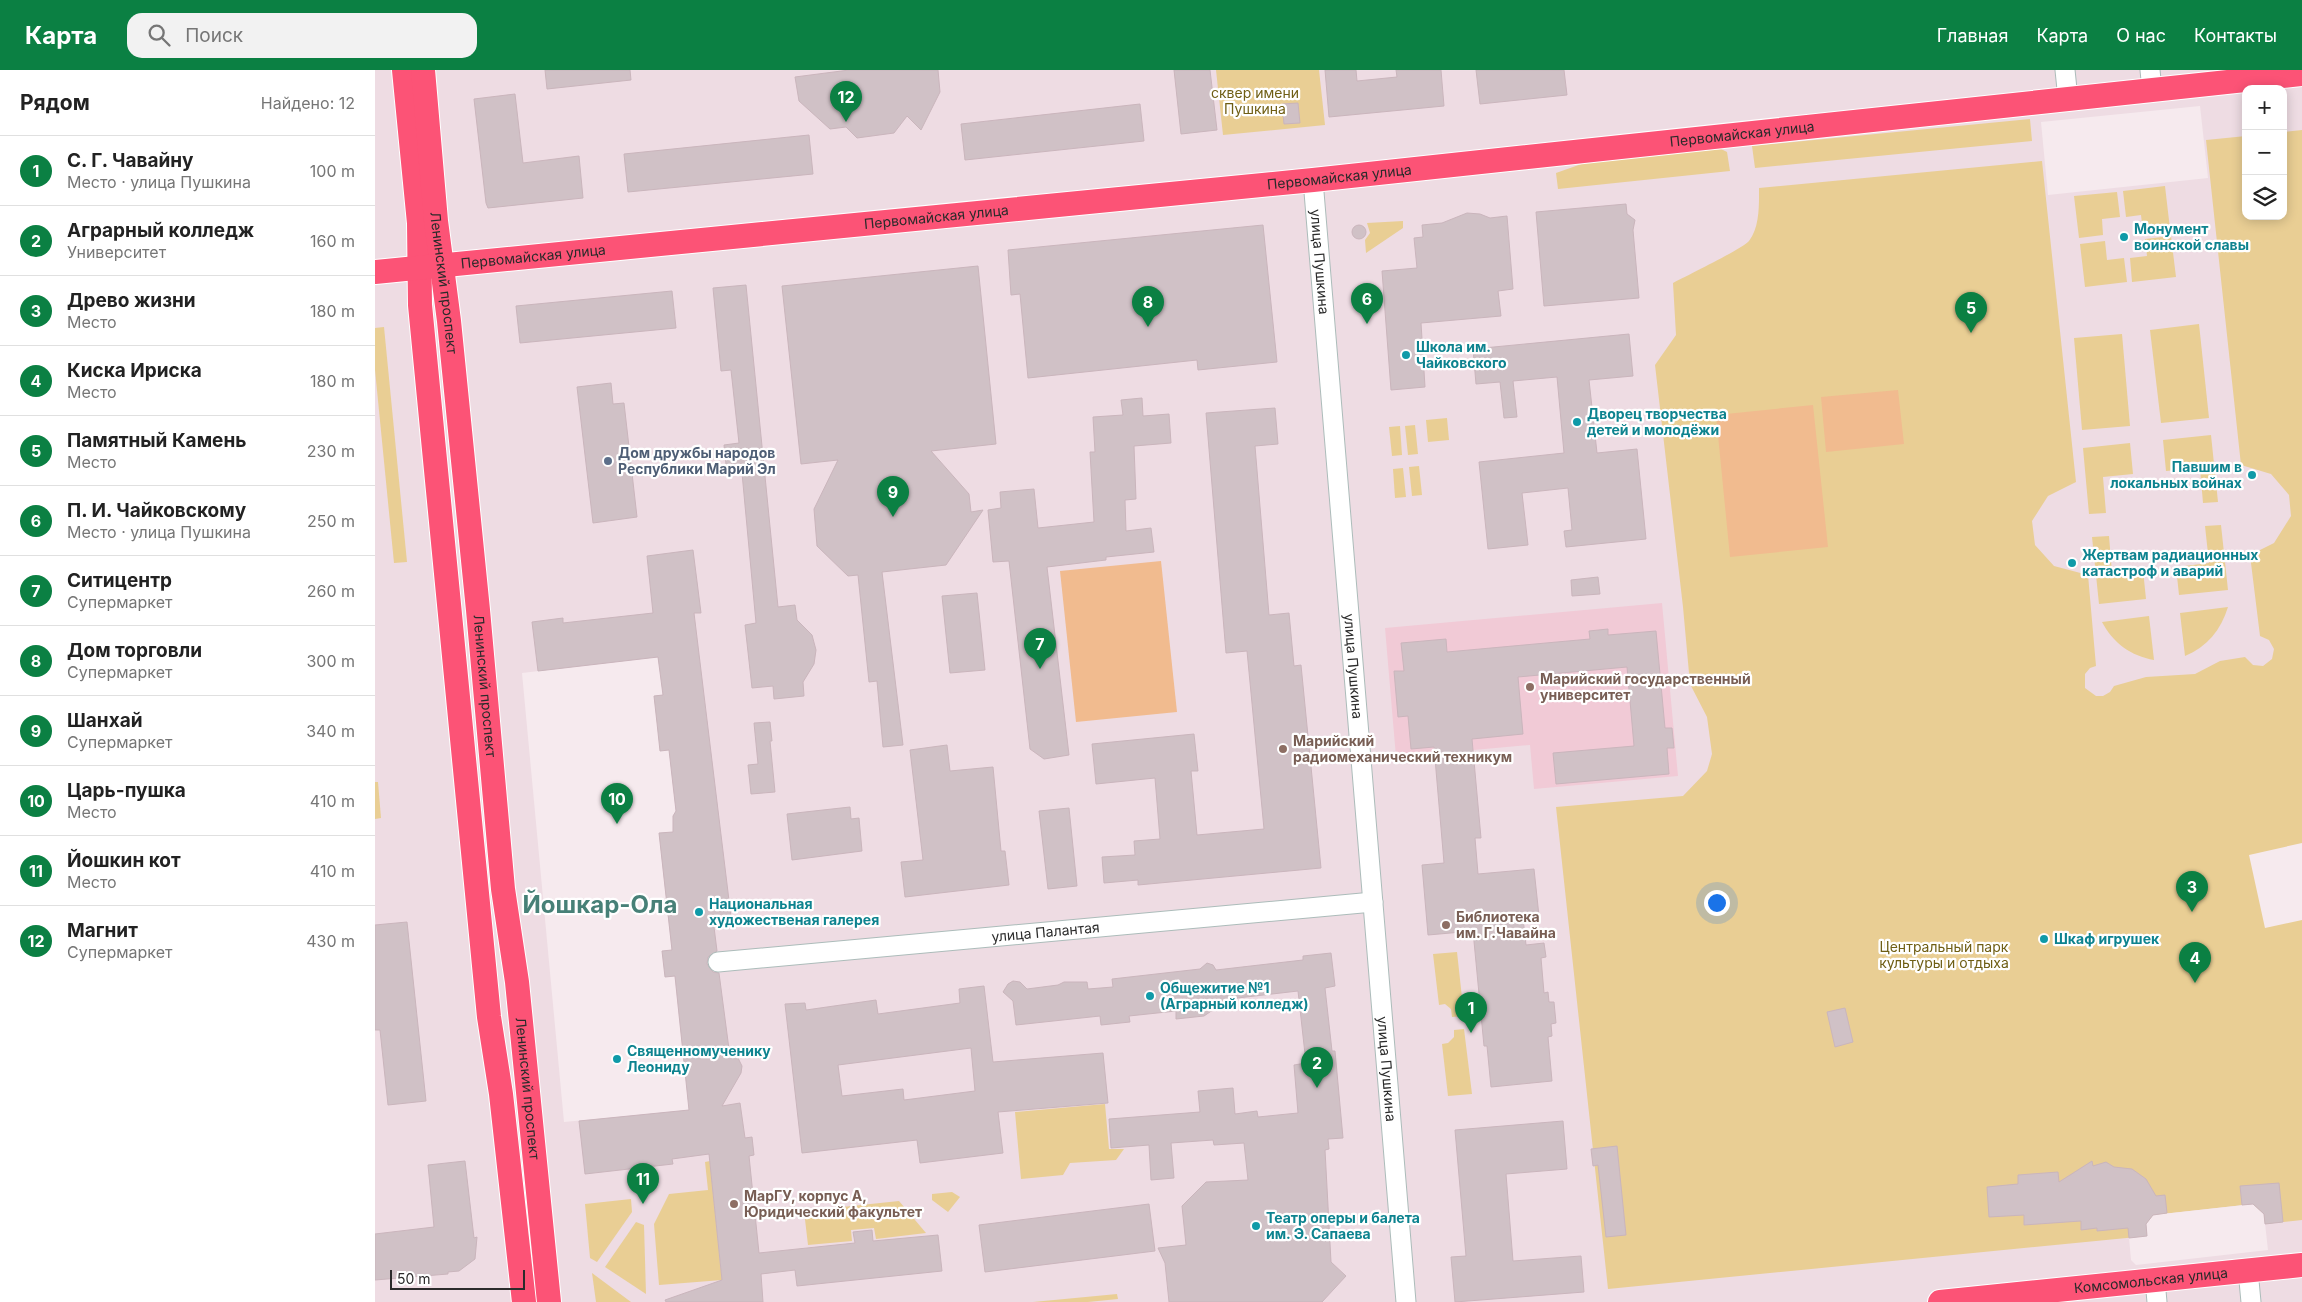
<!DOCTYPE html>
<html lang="ru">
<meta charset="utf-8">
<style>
body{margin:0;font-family:Inter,sans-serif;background:#f2f2f2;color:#222}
.controls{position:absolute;right:15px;top:15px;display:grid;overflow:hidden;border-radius:10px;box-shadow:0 2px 12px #0003}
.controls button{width:45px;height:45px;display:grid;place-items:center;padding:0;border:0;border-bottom:1px solid #e0e0e0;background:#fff;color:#222;font:25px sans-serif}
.scale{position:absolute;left:15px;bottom:12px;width:135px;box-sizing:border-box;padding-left:5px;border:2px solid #2b2b2b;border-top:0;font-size:14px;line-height:18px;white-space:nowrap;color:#2b2b2b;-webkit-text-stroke:4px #fff;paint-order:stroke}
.you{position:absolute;left:1341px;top:832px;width:18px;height:18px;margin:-12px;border:4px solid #fff;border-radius:50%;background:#1a73e8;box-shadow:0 0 0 8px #1a73e833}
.badge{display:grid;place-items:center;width:32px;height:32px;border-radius:50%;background:#0b8043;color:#fff;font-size:16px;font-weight:700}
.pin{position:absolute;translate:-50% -41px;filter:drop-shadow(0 1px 2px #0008)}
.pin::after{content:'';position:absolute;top:26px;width:18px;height:15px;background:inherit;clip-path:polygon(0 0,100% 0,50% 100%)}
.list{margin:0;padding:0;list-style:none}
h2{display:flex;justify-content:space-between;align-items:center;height:65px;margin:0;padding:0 20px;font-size:21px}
h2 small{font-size:16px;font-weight:400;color:#767676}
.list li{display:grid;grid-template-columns:32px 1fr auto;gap:15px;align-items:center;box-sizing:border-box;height:70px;padding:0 20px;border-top:1px solid #e0e0e0}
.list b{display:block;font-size:19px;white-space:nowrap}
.list p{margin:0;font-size:16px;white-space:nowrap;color:#767676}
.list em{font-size:16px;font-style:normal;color:#767676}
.icon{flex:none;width:28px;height:28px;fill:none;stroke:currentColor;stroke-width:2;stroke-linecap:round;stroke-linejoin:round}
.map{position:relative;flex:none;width:1927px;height:1232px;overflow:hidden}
header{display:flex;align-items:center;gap:30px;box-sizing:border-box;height:70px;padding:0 25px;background:#0b8043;color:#fff}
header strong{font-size:24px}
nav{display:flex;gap:28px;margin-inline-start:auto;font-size:18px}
.search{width:350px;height:45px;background:#f2f2f2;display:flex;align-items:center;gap:12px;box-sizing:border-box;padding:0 18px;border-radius:15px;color:#767676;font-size:19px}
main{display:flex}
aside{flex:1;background:#fff}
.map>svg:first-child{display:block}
.education{fill:#f1cad6}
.green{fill:#e9ce94}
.pitch{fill:#f1bb8f}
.plaza{fill:#f6eaee}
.building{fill:#d0c1c6;stroke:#cab5bc;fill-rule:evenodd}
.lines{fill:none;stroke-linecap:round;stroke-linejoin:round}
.minor-casing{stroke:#acbcba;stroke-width:21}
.major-casing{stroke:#fff;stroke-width:26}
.minor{stroke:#fff;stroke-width:19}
.major{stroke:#fc5376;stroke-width:24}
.culture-dot{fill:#0f9aa8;stroke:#fff;stroke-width:2}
.service-dot{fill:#5c6f8a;stroke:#fff;stroke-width:2}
.education-dot{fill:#8d6e63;stroke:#fff;stroke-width:2}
.labels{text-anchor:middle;stroke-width:4.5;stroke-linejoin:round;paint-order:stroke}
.park-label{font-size:14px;fill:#6f5e14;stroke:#fff}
.street-label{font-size:14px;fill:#2b2b2b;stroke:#fff}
.culture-label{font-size:14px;font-weight:bold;fill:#0d838f;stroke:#fff;text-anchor:start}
.service-label{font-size:14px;font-weight:bold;fill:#4e5e75;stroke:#fff;text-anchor:start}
.education-label{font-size:14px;font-weight:bold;fill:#785e54;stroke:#fff;text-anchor:start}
.town-label{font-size:24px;font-weight:bold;fill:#478077;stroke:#fff}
</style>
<header>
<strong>Карта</strong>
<div class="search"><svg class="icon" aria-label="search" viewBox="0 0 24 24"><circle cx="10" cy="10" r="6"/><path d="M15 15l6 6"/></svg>Поиск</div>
<nav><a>Главная</a><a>Карта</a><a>О нас</a><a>Контакты</a></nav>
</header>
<main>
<aside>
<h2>Рядом<small>Найдено: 12</small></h2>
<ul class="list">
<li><span class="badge">1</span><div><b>С. Г. Чавайну</b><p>Место · улица Пушкина</p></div><em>100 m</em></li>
<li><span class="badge">2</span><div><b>Аграрный колледж</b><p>Университет</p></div><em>160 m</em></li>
<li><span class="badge">3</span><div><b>Древо жизни</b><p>Место</p></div><em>180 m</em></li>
<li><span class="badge">4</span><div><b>Киска Ириска</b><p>Место</p></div><em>180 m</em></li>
<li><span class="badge">5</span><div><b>Памятный Камень</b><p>Место</p></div><em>230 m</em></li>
<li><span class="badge">6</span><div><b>П. И. Чайковскому</b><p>Место · улица Пушкина</p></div><em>250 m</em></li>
<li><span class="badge">7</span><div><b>Ситицентр</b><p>Супермаркет</p></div><em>260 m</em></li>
<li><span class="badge">8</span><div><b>Дом торговли</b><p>Супермаркет</p></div><em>300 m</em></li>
<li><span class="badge">9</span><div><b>Шанхай</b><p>Супермаркет</p></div><em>340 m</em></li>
<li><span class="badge">10</span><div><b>Царь-пушка</b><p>Место</p></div><em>410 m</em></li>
<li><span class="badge">11</span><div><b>Йошкин кот</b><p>Место</p></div><em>410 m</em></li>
<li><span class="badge">12</span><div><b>Магнит</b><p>Супермаркет</p></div><em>430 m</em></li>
</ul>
</aside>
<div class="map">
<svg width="1927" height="1232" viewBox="0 0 1927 1232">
<rect width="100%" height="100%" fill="#eedce3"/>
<polygon class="education" points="1287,533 1303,706 1159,719 1155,675 1021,687 1010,558"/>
<g class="green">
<polygon points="841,0 944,0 950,55 848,65"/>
<polygon points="1655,49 1657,71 1380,98 1377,76"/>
<path d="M1927,60V1150L1890,1154L1878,1134L1779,1145L1771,1154L1772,1166L1233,1219L1181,737L1308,726L1332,701L1337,684L1332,647L1315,614L1308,537L1280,295L1301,265L1298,213C1311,206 1367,179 1374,171C1385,157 1384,134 1384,118L1667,91L1701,412L1673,426L1657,451L1660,475L1679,496L1713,505L1721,596L1715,598L1710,604V618L1721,626H1728L1735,622L1739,616L1771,607L1820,604L1845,591L1870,587L1878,595L1888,596L1897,589L1899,579L1894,570L1885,566L1875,485L1899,473L1916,446L1914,425L1896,404L1866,395L1831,70L1871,66V146H1908V62Z"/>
<polygon points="1346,79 1352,82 1355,101 1183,119 1181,103 1215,91"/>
<polygon points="1790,116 1795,159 1768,162 1766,145 1751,147 1748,121"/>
<polygon points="1742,122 1745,147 1727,149 1728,165 1704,168 1699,126"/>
<polygon points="1028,151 1028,158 991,183 990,170 995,163 992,153"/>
<polygon points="1796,166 1801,207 1757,212 1755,188 1772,186 1770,169"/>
<polygon points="1730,171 1732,190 1749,188 1752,212 1710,217 1705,174"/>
<polygon points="1824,254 1834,348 1786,353 1775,260"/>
<polygon points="9,257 32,492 19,493 0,300 0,258"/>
<polygon points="1747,264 1755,356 1707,360 1699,268"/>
<polygon points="1072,348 1074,370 1053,372 1051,350"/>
<polygon points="1040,355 1043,384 1033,385 1030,356"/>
<polygon points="1025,356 1027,385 1017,386 1014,357"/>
<polygon points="1836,365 1843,432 1828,433 1825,398 1791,401 1788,370"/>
<polygon points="1755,373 1758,404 1728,407 1731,443 1714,444 1708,378"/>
<polygon points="1044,396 1047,425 1037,426 1034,397"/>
<polygon points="1028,398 1031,427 1020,428 1018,399"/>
<polygon points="1846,455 1853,520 1804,525 1801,497 1834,493 1830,456"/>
<polygon points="1734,466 1737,503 1768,500 1771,529 1724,534 1717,467"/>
<path d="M1853,537C1846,560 1832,577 1810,586L1805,543Z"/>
<path d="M1774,546L1779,590C1756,586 1738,573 1727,552Z"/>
<polygon points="0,712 3,712 6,748 0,749"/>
<polygon points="1082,882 1089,946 1077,947 1076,939 1070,934 1064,935 1058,884"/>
<polygon points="1089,959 1097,1024 1073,1026 1067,974 1073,973 1079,967 1079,960"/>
<polygon points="730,1034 734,1079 749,1079 741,1090 695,1093 688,1105 646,1109 640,1042"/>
<polygon points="335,1091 347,1210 284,1215 279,1154 294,1124 333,1120 330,1092"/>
<polygon points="577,1122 585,1127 573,1142 557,1130 557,1124"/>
<polygon points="256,1129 257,1142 222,1192 215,1188 210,1134"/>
<polygon points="524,1131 551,1163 501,1169 499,1158 476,1160 477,1171 433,1175 429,1141"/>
<polygon points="261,1152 269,1155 271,1224 230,1197"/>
<polygon points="217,1203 256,1232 221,1232"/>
<polygon points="742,1224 743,1229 713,1232 658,1232"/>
</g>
<g class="pitch">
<polygon points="1523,320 1529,374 1451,382 1446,327"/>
<polygon points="1438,335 1453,477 1355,487 1341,345"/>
<polygon points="786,491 802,642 701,652 685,501"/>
</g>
<g class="plaza">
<polygon points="1825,36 1833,108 1673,125 1666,52"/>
<polygon points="283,587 288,625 279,626 285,680 294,680 301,743 298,749 310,760 284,764 314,1040 189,1052 147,603"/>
<polygon points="1927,773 1927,850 1890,858 1874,785"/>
<polygon points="1878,1134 1889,1144 1893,1180 1761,1195 1756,1190 1754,1168 1772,1166 1771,1154 1778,1145"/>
</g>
<g class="building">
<polygon points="170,0 255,0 256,10 172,19"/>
<polygon points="474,0 563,0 565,22 546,60 532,46 519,63 482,68 471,57 455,59 424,31 420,7"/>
<polygon points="799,0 835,0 842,60 806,64"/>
<polygon points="950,0 981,0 982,11 1022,7 1021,0 1066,0 1069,36 954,47"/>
<polygon points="1101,0 1189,0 1192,25 1105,34"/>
<polygon points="140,24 148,93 204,86 208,128 113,138 111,133 99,29"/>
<polygon points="923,33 925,53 909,54 907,34"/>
<polygon points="765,34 769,71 590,90 586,54"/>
<polygon points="434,65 438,104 253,122 249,84"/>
<polygon points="1251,134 1252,144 1260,150 1258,160 1264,228 1169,236 1161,142"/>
<polygon points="1092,143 1105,144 1115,148 1132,146 1138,219 1123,221 1126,246 1046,253 1050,317 1016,320 1007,201 1042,198 1039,168 1048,167 1047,155 1067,153"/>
<circle cx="984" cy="162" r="7"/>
<polygon points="888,155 902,292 823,300 822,290 653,308 645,224 636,225 633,180"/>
<polygon points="603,196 621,374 556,381 594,424 596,442 608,440 571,495 507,502 528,675 508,677 502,611 494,612 483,505 473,506 442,476 439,439 463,390 426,394 407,216"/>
<polygon points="371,215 403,537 420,535 422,550 437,565 441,580 439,594 428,612 429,626 399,629 398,616 377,618 370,555 381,553 367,403 352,404 349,375 364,373 356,300 346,301 338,218"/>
<polygon points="297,221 301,258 145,273 141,236"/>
<polygon points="1254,264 1258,306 1214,310 1222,383 1262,379 1271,469 1191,477 1189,461 1197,460 1193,418 1147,423 1153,475 1113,479 1104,392 1189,383 1182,307 1138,311 1142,347 1129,348 1125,312 1101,314 1098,279"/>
<polygon points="236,313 238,334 249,333 262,447 218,453 202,317"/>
<polygon points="767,328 768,346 794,344 796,373 759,376 761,429 750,430 751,461 776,458 779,482 731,487 731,490 672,497 694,685 669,689 655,679 634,491 618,492 613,440 626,438 625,422 659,419 663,458 719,452 715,382 720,382 718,347 748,345 746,330"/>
<polygon points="900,338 903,374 880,376 894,545 914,543 919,596 926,595 946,798 763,815 763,810 729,813 727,787 760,785 759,771 785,769 780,708 721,714 717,674 819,664 823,701 816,701 822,765 889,759 872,581 851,583 831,343"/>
<polygon points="318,480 326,543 319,543 357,855 339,857 342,881 333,887 332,894 338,902 344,903 354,979 361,984 367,996 366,1003 347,1036 365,1033 370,1068 377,1067 379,1085 374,1086 384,1183 480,1173 478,1162 497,1160 498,1171 563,1165 567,1201 422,1216 420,1200 386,1204 388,1232 291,1232 290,1230 347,1210 334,1084 297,1089 298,1094 210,1104 204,1051 314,1040 300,906 290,907 287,881 297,880 284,763 298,762 298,746 301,741 294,680 285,681 282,653 279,626 288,625 283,587 163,601 157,552 188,548 188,553 278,543 272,486"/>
<polygon points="1223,507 1225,524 1197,526 1196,510"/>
<polygon points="602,523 610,600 575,603 567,526"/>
<polygon points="1233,559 1233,565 1281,561 1290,658 1297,658 1299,678 1292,678 1294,704 1181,714 1178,683 1259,676 1252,597 1143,607 1148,664 1097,669 1106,768 1100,768 1103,804 1159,799 1164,846 1148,848 1151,875 1169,873 1171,887 1166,888 1169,923 1173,922 1174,932 1179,932 1181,953 1176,954 1177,966 1173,967 1177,1011 1116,1017 1112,976 1109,976 1098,861 1053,865 1047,795 1069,793 1059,677 1036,679 1033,646 1023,647 1019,601 1029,601 1026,573 1071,569 1072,582 1215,569 1214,561"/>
<polygon points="395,652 397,671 395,671 400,722 376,724 373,695 383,694 379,653"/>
<polygon points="572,675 575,701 618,697 626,781 630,781 634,815 530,827 526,792 548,790 535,680"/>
<polygon points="475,737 476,749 484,748 487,781 417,790 412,744"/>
<polygon points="694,738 702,816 673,819 664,741"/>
<polygon points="32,852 51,1031 13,1035 5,960 0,960 0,855"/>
<polygon points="956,883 960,916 950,918 957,981 960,981 968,1068 953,1069 954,1079 950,1080 956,1192 971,1206 947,1232 794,1232 790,1193 783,1178 811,1175 807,1136 831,1112 873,1110 869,1073 839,1075 838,1070 796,1073 799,1108 776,1110 774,1075 736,1078 734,1049 825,1042 823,1021 858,1018 860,1044 882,1041 883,1047 923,1043 919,995 931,993 923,921 854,929 829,946 801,949 801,941 754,946 755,952 726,955 725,946 641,955 638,931 628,922 633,914 638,911 645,912 652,919 683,915 689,912 712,912 713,919 738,917 737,909 825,899 832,893 838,895 841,900 928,890 928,886"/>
<path d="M609,916L618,992L728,983L733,1033L623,1042L628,1083L545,1093L542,1070L427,1083L410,934L430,933L431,940L501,930L503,944L585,933L584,919ZM596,978L600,1021L529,1030L528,1019L467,1026L463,995Z"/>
<polygon points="1470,938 1478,972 1460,977 1452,942"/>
<polygon points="1188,1051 1192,1099 1131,1104 1138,1191 1206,1186 1209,1222 1080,1232 1076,1187 1091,1186 1080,1060"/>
<polygon points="1242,1076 1251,1165 1231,1167 1223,1095 1218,1096 1216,1079"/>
<polygon points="90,1091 99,1168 102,1167 100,1189 84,1201 73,1202 73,1204 0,1210 0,1164 59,1157 53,1095"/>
<polygon points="1717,1091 1718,1096 1731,1092 1739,1097 1757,1099 1771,1109 1781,1126 1790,1125 1792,1143 1778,1145 1771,1154 1772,1166 1754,1168 1753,1158 1722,1161 1722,1158 1706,1160 1706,1151 1649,1155 1649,1145 1614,1147 1612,1117 1643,1114 1643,1105 1683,1102 1684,1112"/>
<polygon points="1904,1113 1908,1152 1890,1154 1889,1144 1878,1134 1867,1135 1865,1116"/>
<polygon points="774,1134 780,1181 610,1202 604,1155"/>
</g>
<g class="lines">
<g class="minor-casing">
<g id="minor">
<polyline points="1690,0 1693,29"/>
<polyline points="1775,0 1777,20"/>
<path id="s1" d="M938,110L1031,1232"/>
<path id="s2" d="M343,892L998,832"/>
<polyline points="1873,1200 1876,1232"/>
<polyline points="1780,1210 1782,1232"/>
</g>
</g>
<g class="major-casing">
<g id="major">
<polyline points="29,0 44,153 45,235 114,947 126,1024 149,1232"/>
<path id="s3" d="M48,0L61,151L74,251L103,540L128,819L142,912L174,1232"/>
<path id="s4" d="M0,202L938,110L1927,4"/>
<path id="s5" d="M1565,1232L1927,1195"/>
</g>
</g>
<use href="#minor" class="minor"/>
<use href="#major" class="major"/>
</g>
<g class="culture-dot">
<circle cx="1749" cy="167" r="5"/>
<circle cx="1031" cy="285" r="5"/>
<circle cx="1202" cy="352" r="5"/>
<circle cx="1877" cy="405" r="5"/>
<circle cx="1697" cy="493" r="5"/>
<circle cx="324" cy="842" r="5"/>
<circle cx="1669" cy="869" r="5"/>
<circle cx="775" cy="926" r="5"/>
<circle cx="242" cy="989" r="5"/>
<circle cx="881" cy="1156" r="5"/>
</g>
<circle class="service-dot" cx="233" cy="391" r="5"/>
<g class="education-dot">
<circle cx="1155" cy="617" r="5"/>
<circle cx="908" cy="679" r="5"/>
<circle cx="1071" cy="855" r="5"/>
<circle cx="359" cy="1134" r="5"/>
</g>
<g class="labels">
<g class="park-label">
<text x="880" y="28">сквер имени<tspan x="880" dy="16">Пушкина</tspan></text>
<text x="1569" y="882">Центральный парк<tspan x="1569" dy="16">культуры и отдыха</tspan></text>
</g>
<g class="street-label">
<text dy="5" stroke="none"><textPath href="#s4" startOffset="1374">Первомайская улица</textPath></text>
<text dy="5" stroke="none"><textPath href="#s4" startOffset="969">Первомайская улица</textPath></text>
<text dy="5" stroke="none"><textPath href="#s4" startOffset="564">Первомайская улица</textPath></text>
<text dy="5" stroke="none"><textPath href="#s4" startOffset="159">Первомайская улица</textPath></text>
<text dy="5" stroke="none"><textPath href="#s1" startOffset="82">улица Пушкина</textPath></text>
<text dy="5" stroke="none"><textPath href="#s3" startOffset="214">Ленинский проспект</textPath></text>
<text dy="5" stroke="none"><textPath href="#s1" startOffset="488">улица Пушкина</textPath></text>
<text dy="5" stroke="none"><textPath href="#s3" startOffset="619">Ленинский проспект</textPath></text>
<text dy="5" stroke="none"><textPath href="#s2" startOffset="329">улица Палантая</textPath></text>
<text dy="5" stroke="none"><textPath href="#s1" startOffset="892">улица Пушкина</textPath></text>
<text dy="5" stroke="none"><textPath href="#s3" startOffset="1024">Ленинский проспект</textPath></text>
<text dy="5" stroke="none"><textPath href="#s5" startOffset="212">Комсомольская улица</textPath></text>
</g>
<g class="culture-label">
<text x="1759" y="164">Монумент<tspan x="1759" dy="16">воинской славы</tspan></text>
<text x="1041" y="282">Школа им.<tspan x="1041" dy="16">Чайковского</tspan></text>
<text x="1212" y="349">Дворец творчества<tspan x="1212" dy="16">детей и молодёжи</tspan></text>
<text x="1867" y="402" text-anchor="end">Павшим в<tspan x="1867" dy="16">локальных войнах</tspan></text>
<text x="1707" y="490">Жертвам радиационных<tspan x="1707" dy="16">катастроф и аварий</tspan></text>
<text x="334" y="839">Национальная<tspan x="334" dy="16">художественая галерея</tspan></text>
<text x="1679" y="874">Шкаф игрушек</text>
<text x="785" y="923">Общежитие №1<tspan x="785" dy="16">(Аграрный колледж)</tspan></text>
<text x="252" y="986">Священномученику<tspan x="252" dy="16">Леониду</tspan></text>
<text x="891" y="1153">Театр оперы и балета<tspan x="891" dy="16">им. Э. Сапаева</tspan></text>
</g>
<g class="service-label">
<text x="243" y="388">Дом дружбы народов<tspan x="243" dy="16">Республики Марий Эл</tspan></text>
</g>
<g class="education-label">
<text x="1165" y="614">Марийский государственный<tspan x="1165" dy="16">университет</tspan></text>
<text x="918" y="676">Марийский<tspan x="918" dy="16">радиомеханический техникум</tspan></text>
<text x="1081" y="852">Библиотека<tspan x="1081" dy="16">им. Г.Чавайна</tspan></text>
<text x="369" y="1131">МарГУ, корпус А,<tspan x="369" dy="16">Юридический факультет</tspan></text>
</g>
<g class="town-label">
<text x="225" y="843">Йошкар-Ола</text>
</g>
</g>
</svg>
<div class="controls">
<button>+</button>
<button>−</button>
<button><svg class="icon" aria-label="layers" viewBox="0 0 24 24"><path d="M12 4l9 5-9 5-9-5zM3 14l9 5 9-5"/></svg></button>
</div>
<div class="scale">50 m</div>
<div class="you"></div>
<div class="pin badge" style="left:1096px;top:963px">1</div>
<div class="pin badge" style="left:942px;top:1018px">2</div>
<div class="pin badge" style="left:1817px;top:842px">3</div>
<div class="pin badge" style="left:1820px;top:913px">4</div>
<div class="pin badge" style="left:1596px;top:263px">5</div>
<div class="pin badge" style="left:992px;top:254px">6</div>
<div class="pin badge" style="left:665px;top:599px">7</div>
<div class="pin badge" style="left:773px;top:257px">8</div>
<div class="pin badge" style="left:518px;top:447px">9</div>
<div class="pin badge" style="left:242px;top:754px">10</div>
<div class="pin badge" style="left:268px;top:1134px">11</div>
<div class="pin badge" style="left:471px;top:52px">12</div>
</div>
</main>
